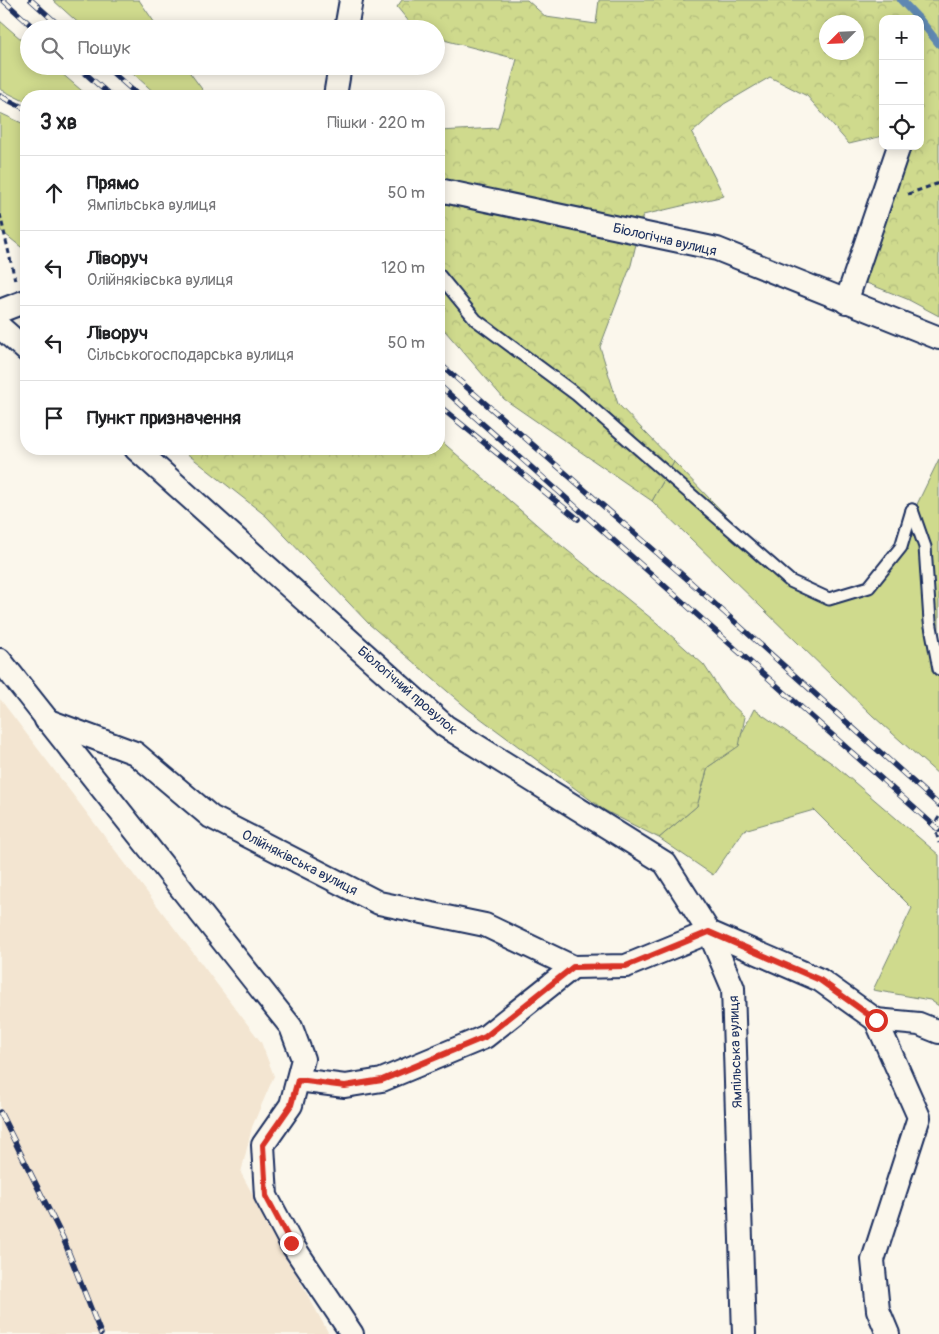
<!DOCTYPE html>
<html lang="uk">
<meta charset="utf-8">
<style>
body{margin:0;font-family:Pangolin,sans-serif;background:#f2f2f2;color:#202124}
.controls{position:absolute;right:15px;top:15px;display:grid;overflow:hidden;border-radius:10px;box-shadow:0 2px 12px #0003}
.controls button{width:45px;height:45px;display:grid;place-items:center;padding:0;border:0;border-bottom:1px solid #e0e0e0;background:#fff;color:#202124;font:25px sans-serif}
.compass{position:absolute;left:819px;top:15px;width:45px;height:45px;border-radius:50%;background:#fff;box-shadow:0 2px 12px #0003;rotate:246deg}
.stop{position:absolute;width:15px;height:15px;margin:-11px;border:4px solid #d93025;border-radius:50%;background:#fff}
.stop.end{background:#d93025;border-color:#fff;box-shadow:0 1px 5px #0008}
.list{margin:0;padding:0;list-style:none}
h2{display:flex;justify-content:space-between;align-items:center;height:65px;margin:0;padding:0 20px;font-size:21px}
h2 small{font-size:16px;font-weight:400;color:#757577}
.list li{display:grid;grid-template-columns:32px 1fr auto;gap:15px;align-items:center;box-sizing:border-box;height:75px;padding:0 20px;border-top:1px solid #e0e0e0}
.list b{display:block;font-size:19px;white-space:nowrap}
.list p{margin:0;font-size:16px;white-space:nowrap;color:#757577}
.list em{font-size:16px;font-style:normal;color:#757577}
.icon{flex:none;width:28px;height:28px;fill:none;stroke:currentColor;stroke-width:2;stroke-linecap:round;stroke-linejoin:round}
.map{position:relative;flex:none;width:939px;height:1334px;overflow:hidden}
.search{position:absolute;background:#fff;box-shadow:0 2px 12px #0003;left:20px;top:20px;width:425px;height:55px;display:flex;align-items:center;gap:12px;box-sizing:border-box;padding:0 18px;border-radius:28px;color:#757577;font-size:19px}
.panel{position:absolute;background:#fff;box-shadow:0 2px 12px #0003;left:20px;top:90px;width:425px;height:365px;border-radius:20px}
.map>svg:first-child{display:block}
.built{fill:#f3e5d1}
.green{fill:#cfda8d;stroke:#758476}
.forest{fill:url(#forest-crowns);stroke:#758476;fill-rule:evenodd}
.lines{fill:none;stroke-linecap:round;stroke-linejoin:round}
.stream{stroke:#5f88b2;stroke-width:8}
.service-casing{stroke:#1b2f5e;stroke-width:15}
.minor-casing{stroke:#1b2f5e;stroke-width:26}
.path{stroke:#1b2f5e;stroke-width:3;stroke-dasharray:5 4;stroke-linecap:butt}
.service{stroke:#fbf7ec;stroke-width:11}
.minor{stroke:#fbf7ec;stroke-width:22}
.rail-casing{stroke:#1b2f5e;stroke-width:5.5}
.rail{stroke:#fbf7ec;stroke-width:4;stroke-dasharray:11;stroke-linecap:butt}
.route{stroke:#d93025;stroke-width:6}
.labels{text-anchor:middle;stroke-width:4.5;stroke-linejoin:round;paint-order:stroke}
.street-label{font-size:14px;fill:#1b2f5e;stroke:#fbf7ec}
</style>
<div class="map">
<svg width="939" height="1334" viewBox="0 0 939 1334">
<defs>
<pattern id="forest-crowns" width="20" height="18" patternUnits="userSpaceOnUse" patternTransform="scale(1.25)"><rect width="20" height="18" fill="#cfda8d"/><path d="M2 6a3 3 0 1 1 6 0M12 15a3 3 0 1 1 6 0" fill="none" stroke="#b1bb7c"/></pattern>
</defs>
<rect width="100%" height="100%" fill="#fbf7ec"/>
<filter id="ink" filterUnits="userSpaceOnUse"><feTurbulence type="fractalNoise" baseFrequency=".02" numOctaves="2"/><feDisplacementMap in="SourceGraphic" scale="10" xChannelSelector="R" yChannelSelector="G"/><feConvolveMatrix kernelMatrix="1 2 1 2 8 2 1 2 1" color-interpolation-filters="sRGB"/></filter>
<g filter="url(#ink)">
<polygon class="built" points="0,699 261,1042 274,1076 252,1127 241,1173 329,1334 0,1334"/>
<g class="green">
<polygon points="53,0 139,0 159,29 85,29"/>
<polygon points="0,21 29,46 29,66 53,66 88,96 26,96 26,102 0,89"/>
<polygon points="125,66 185,66 207,96 158,96"/>
<polygon points="0,113 26,125 26,251 0,230"/>
<polygon points="939,459 939,775 873,716 652,501 674,462 790,581 829,599 869,587 889,562"/>
<polygon points="754,709 833,764 939,855 939,1006 930,1000 873,990 912,908 814,810 744,830 713,875 659,838 697,806 708,767 734,749"/>
</g>
<g class="forest">
<path d="M402,0H527L546,17L596,24L599,0H939V316L907,299L864,282L898,146H920V19H883V136L849,144L807,96L770,77L724,104L692,133L724,196L643,215L631,265L600,347L618,404L674,462L652,501L504,399L439,324V131L498,128L517,59L436,38V29H415L397,7ZM826,22H856V52H826Z"/>
<polygon points="439,439 552,538 657,623 704,665 726,699 745,717 739,746 708,767 697,806 659,838 604,810 468,709 369,624 266,516 181,449 439,449"/>
</g>
<g class="lines">
<g class="stream">
<polyline points="901,0 919,19"/>
<polyline points="920,20 939,44"/>
</g>
<g class="service-casing">
<g id="service">
<polyline points="439,275 476,320 577,395 790,581 829,599 869,587 901,547 912,510"/>
<polyline points="912,510 925,547 930,621 939,669"/>
</g>
</g>
<g class="minor-casing">
<g id="minor">
<polyline points="346,29 351,0"/>
<polyline points="335,96 340,66"/>
<polyline points="439,190 717,249 939,338"/>
<polyline points="846,302 899,146"/>
<polyline points="0,311 26,301"/>
<polyline points="0,327 26,350"/>
<polyline points="136,449 445,726 665,863 709,932 733,988 744,1334"/>
<polyline points="0,660 291,1027 303,1059 291,1105 263,1145 266,1196 291,1243 352,1334"/>
<polyline points="46,720 135,753 211,817 379,903 485,925 573,967 626,966 709,932"/>
<polyline points="709,932 820,980 876,1020 919,1117 873,1260 878,1310 888,1334"/>
<polyline points="876,1020 919,1024 939,1032"/>
<polyline points="298,1080 345,1086 382,1080 485,1037 573,967"/>
</g>
</g>
<g class="path">
<polyline points="908,194 939,183"/>
<polyline points="0,214 15,280"/>
<polyline points="939,817 934,825 939,843"/>
</g>
<use href="#service" class="service"/>
<use href="#minor" class="minor"/>
<g class="rail-casing">
<g id="rail">
<polyline points="3,0 35,29"/>
<polyline points="31,0 63,29"/>
<polyline points="77,66 111,96"/>
<polyline points="105,66 139,96"/>
<polyline points="0,96 26,109"/>
<polyline points="439,363 686,578 939,805"/>
<polyline points="439,385 939,830"/>
<polyline points="439,406 578,519"/>
<polyline points="0,1112 63,1238 101,1334"/>
</g>
</g>
<use href="#rail" class="rail"/>
</g>
</g>
<g class="lines" filter="url(#ink)">
<polyline class="route" points="291,1243 266,1196 263,1145 291,1105 298,1080 345,1086 382,1080 485,1037 573,967 626,966 709,932 820,980 876,1020"/>
</g>
<g class="labels">
<g class="street-label">
<text transform="translate(665 239) rotate(13)" y="5">Біологічна вулиця</text>
<text transform="translate(408 690) rotate(41)" y="5">Біологічний провулок</text>
<text transform="translate(300 862) rotate(27)" y="5">Олійняківська вулиця</text>
<text transform="translate(735 1052) rotate(-92)" y="5">Ямпільська вулиця</text>
</g>
</g>
</svg>
<div class="controls">
<button>+</button>
<button>−</button>
<button><svg class="icon" aria-label="locate" viewBox="0 0 24 24"><circle cx="12" cy="12" r="6"/><path d="M12 2v4M12 18v4M2 12h4M18 12h4"/></svg></button>
</div>
<svg class="compass" viewBox="-18 -18 36 36"><path d="M0-13l5 13h-10z" fill="#e53935"/><path d="M0 13l5-13h-10z" fill="#757577"/></svg>
<div class="stop" style="left:876px;top:1020px"></div>
<div class="stop end" style="left:291px;top:1243px"></div>
<div class="search"><svg class="icon" aria-label="search" viewBox="0 0 24 24"><circle cx="10" cy="10" r="6"/><path d="M15 15l6 6"/></svg>Пошук</div>
<section class="panel">
<h2>3 хв<small>Пішки · 220 m</small></h2>
<ul class="list">
<li><svg class="icon" aria-label="ahead" viewBox="0 0 24 24"><path d="M12 20V5M6 11l6-6 6 6"/></svg><div><b>Прямо</b><p>Ямпільська вулиця</p></div><em>50 m</em></li>
<li><svg class="icon" aria-label="left" viewBox="0 0 24 24"><path d="M17 20v-9H6M10 6l-5 5 5 5"/></svg><div><b>Ліворуч</b><p>Олійняківська вулиця</p></div><em>120 m</em></li>
<li><svg class="icon" aria-label="left" viewBox="0 0 24 24"><path d="M17 20v-9H6M10 6l-5 5 5 5"/></svg><div><b>Ліворуч</b><p>Сільськогосподарська вулиця</p></div><em>50 m</em></li>
<li><svg class="icon" aria-label="arrive" viewBox="0 0 24 24"><path d="M6 21V4h12l-3 4 3 4H6"/></svg><div><b>Пункт призначення</b></div></li>
</ul>
</section>
</div>
